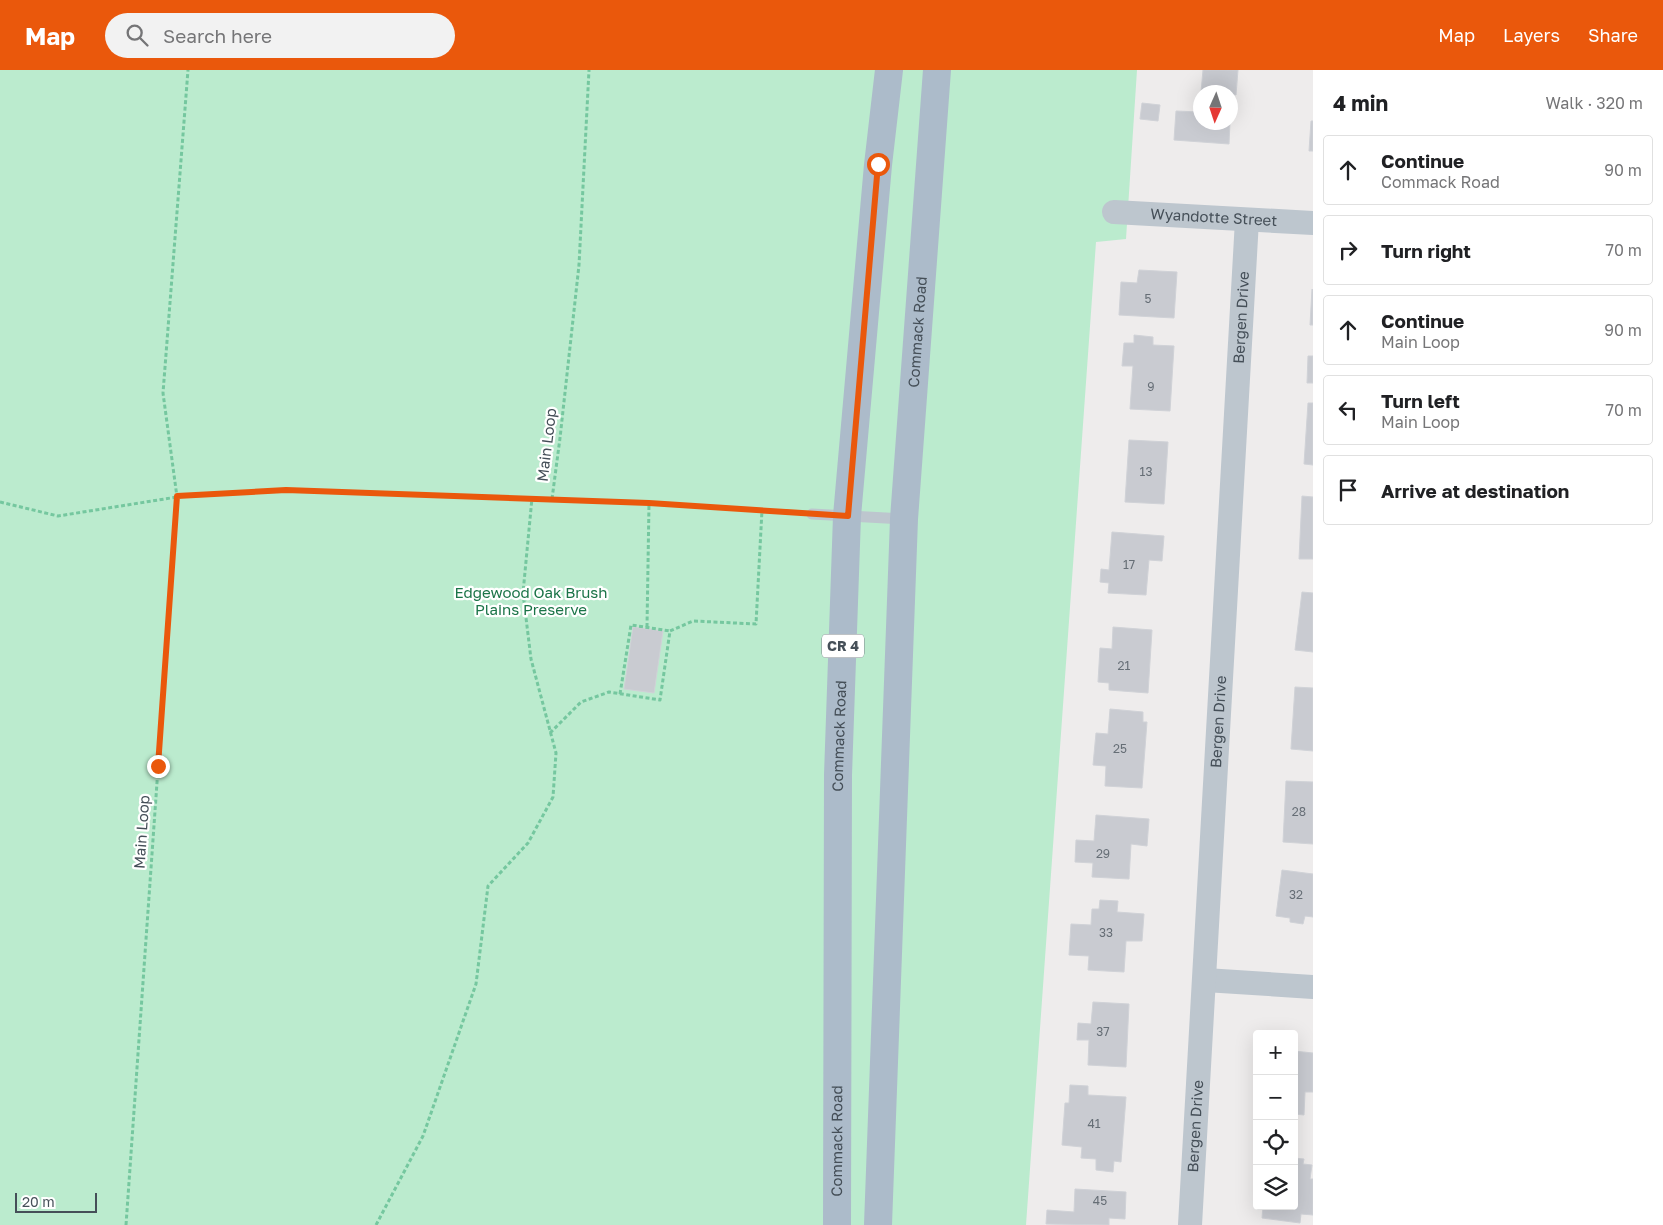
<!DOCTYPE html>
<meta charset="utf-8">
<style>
body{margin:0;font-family:"Golos Text",sans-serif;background:#f2f2f2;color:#202124}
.controls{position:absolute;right:15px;bottom:15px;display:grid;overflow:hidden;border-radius:5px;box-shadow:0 5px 20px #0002}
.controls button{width:45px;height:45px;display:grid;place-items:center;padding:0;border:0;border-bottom:1px solid #e0e0e0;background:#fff;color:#202124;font:25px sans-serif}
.compass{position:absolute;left:1193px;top:15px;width:45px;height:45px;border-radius:50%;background:#fff;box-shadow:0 5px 20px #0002;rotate:183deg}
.scale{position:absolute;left:15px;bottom:12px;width:82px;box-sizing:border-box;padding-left:5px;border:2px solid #454f58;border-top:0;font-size:14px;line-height:18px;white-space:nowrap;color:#454f58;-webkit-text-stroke:4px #fff;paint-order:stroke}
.stop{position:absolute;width:15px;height:15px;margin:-11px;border:4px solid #ea580c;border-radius:50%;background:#fff}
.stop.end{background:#ea580c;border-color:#fff;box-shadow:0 1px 5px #0008}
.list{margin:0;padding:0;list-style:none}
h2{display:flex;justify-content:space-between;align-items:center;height:65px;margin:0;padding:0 20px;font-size:21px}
h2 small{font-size:16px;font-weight:400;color:#757577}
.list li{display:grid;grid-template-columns:32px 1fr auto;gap:15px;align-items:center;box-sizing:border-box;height:70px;margin:0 10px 10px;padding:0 10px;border:1px solid #e0e0e0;border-radius:5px}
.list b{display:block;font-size:19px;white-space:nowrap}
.list p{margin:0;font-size:16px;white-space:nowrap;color:#757577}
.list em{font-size:16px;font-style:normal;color:#757577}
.icon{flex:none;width:28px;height:28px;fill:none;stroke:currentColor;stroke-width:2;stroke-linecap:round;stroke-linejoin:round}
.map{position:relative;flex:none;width:1313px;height:1155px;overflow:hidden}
header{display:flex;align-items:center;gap:30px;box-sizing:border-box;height:70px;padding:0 25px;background:#ea580c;color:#fff}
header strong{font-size:24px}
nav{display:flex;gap:28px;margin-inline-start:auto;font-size:18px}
.search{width:350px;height:45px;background:#f2f2f2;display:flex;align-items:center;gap:12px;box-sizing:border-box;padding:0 18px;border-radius:28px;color:#757577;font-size:19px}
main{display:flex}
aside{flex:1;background:#fff}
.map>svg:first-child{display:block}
.green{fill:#bbebce}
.building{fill:#c9cbd1;stroke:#d0d2d7}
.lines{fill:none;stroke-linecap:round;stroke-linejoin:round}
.path{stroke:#75c79f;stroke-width:3;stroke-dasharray:4 2.5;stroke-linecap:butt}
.service{stroke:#bdc6ce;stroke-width:11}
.minor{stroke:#bdc6ce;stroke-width:24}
.primary{stroke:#acbbca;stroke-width:28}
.route{stroke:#ea580c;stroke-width:6}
.labels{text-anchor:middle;stroke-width:4.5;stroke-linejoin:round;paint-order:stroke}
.number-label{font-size:12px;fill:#666e76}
.shield{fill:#fff;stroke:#7d848a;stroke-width:1}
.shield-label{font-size:14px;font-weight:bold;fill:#454f58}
.street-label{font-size:15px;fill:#454f58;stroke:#fff}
.park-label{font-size:15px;fill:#1b7448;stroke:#fff}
</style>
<header>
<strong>Map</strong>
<div class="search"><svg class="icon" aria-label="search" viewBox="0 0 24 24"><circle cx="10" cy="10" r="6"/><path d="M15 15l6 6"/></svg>Search here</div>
<nav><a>Map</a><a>Layers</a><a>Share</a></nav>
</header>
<main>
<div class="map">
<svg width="1313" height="1155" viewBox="0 0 1313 1155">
<rect width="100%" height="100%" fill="#eeecec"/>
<polygon class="green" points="0,0 1137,0 1126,169 1096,172 1026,1155 0,1155"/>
<g class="building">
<polygon points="1203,0 1238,0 1236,25 1230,24 1230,22 1201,22"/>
<polygon points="1142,33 1160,35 1158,51 1140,49"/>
<polygon points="1176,41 1200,42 1200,52 1230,52 1229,74 1174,70"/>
<polygon points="1311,51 1313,51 1313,81 1309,81"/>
<polygon points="1139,200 1177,202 1174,248 1119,245 1121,212 1137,213"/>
<polygon points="1312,219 1313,220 1313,255 1310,255"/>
<polygon points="1134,265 1153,267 1153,275 1174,276 1170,341 1130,339 1133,296 1122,296 1124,273 1134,273"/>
<polygon points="1308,286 1313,286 1313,313 1307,313"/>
<polygon points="1308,333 1313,333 1313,395 1304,394"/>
<polygon points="1129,370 1168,372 1164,434 1125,432"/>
<polygon points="1302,426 1313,427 1313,489 1299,489"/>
<polygon points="1112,462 1164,466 1162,491 1149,490 1146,525 1108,523 1109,513 1100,512 1101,499 1109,500"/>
<polygon points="1302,522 1313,523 1313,582 1295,580"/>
<polygon points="633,557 663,561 654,623 624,619"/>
<polygon points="1113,557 1152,560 1148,623 1109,620 1109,613 1098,612 1100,578 1112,579"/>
<polygon points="1295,617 1313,618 1313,681 1291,679"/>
<polygon points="1110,639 1143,642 1143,652 1147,652 1142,718 1105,716 1106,696 1093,695 1096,663 1108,664"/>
<polygon points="1286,711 1313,712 1313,774 1283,772"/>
<polygon points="1096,745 1149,749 1147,776 1131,774 1129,809 1092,807 1093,793 1075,792 1076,770 1094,771"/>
<polygon points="1282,800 1313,804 1313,847 1305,846 1303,854 1290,852 1290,848 1276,846"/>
<polygon points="1100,830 1118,831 1117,842 1144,844 1142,871 1126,871 1124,902 1088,900 1089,886 1069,885 1071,854 1091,855 1092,839 1099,839"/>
<polygon points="1093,932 1129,934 1126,997 1088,995 1089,970 1077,970 1078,953 1091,954"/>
<polygon points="1294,981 1313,983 1313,1022 1305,1022 1304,1045 1294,1044"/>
<polygon points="1070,1015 1088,1016 1088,1025 1126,1027 1121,1092 1114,1091 1113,1102 1096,1100 1096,1089 1081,1088 1082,1077 1062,1075 1065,1033 1069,1033"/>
<polygon points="1294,1088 1304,1089 1303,1094 1312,1095 1310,1109 1313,1109 1313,1145 1301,1144 1300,1153 1262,1148 1263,1136 1294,1136"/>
<polygon points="1075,1119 1126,1122 1125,1149 1109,1148 1109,1155 1046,1154 1047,1140 1074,1142"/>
</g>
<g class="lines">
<g class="path">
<polyline points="552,429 560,368 579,195 589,0"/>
<polyline points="0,432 58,446 177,427 286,420 649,433 794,443"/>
<polyline points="647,557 649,433"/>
<polyline points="620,624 631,555 670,561"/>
<polyline points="550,663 581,632 609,622 660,630 670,561 693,551 756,554 762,440"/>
<polyline points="126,1155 177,427 163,323 188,0"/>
<polyline points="376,1155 423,1066 476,914 488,816 528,773 553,727 556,683 531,589 523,523 532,428"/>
</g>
<polyline class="service" points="812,444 904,449"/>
<g class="minor">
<path id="s1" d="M1114,142L1313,153"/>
<polyline points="1205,910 1313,917"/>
<path id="s2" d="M1190,1155L1247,150"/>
</g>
<g class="primary">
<path id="s3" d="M837,1155L838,705L847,446L878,95L889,0"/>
<path id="s4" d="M878,1155L904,449L937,0"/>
</g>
</g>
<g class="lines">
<polyline class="route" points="158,696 177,426 286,420 649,433 848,446 878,94"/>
</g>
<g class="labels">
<g class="number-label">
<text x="1148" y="233">5</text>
<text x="1151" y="321">9</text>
<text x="1146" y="406">13</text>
<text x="1129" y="499">17</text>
<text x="1124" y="600">21</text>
<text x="1120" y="683">25</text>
<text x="1299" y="746">28</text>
<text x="1103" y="788">29</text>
<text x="1296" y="829">32</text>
<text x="1106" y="867">33</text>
<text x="1103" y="966">37</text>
<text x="1094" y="1058">41</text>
<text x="1100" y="1135">45</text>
</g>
<rect class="shield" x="822" y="564.5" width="42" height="23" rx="4"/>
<g class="shield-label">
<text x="843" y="581">CR 4</text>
</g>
<g class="street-label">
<text dy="5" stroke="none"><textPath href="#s1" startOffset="100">Wyandotte Street</textPath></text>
<text dy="5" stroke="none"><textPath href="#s2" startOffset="909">Bergen Drive</textPath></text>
<text dy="5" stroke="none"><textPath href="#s4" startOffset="894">Commack Road</textPath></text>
<text transform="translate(547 375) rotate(-83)" y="5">Main Loop</text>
<text dy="5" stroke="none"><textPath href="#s2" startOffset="504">Bergen Drive</textPath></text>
<text dy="5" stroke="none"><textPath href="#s3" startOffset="489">Commack Road</textPath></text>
<text transform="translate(142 762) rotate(-86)" y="5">Main Loop</text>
<text dy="5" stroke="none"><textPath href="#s2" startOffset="99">Bergen Drive</textPath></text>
<text dy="5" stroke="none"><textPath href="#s3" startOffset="84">Commack Road</textPath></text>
</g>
<g class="park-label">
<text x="531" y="528">Edgewood Oak Brush<tspan x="531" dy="17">Plains Preserve</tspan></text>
</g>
</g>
</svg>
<div class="controls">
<button>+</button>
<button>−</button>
<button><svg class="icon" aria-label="locate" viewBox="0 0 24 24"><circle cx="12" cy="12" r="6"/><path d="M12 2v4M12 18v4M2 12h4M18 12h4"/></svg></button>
<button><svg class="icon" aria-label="layers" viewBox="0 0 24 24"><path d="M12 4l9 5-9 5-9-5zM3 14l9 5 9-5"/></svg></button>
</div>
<svg class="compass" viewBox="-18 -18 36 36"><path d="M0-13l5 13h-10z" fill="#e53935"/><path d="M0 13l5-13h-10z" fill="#757577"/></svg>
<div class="scale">20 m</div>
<div class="stop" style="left:878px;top:94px"></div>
<div class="stop end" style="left:158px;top:696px"></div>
</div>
<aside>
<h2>4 min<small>Walk · 320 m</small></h2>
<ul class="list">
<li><svg class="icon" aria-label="ahead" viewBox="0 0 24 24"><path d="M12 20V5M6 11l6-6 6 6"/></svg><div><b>Continue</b><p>Commack Road</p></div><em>90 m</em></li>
<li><svg class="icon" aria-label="right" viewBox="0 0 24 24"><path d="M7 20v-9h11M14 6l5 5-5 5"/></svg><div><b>Turn right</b></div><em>70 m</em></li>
<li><svg class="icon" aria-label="ahead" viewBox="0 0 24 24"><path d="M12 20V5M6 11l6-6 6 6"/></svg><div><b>Continue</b><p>Main Loop</p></div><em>90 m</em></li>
<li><svg class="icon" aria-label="left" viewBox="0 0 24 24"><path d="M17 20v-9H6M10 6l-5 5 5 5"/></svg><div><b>Turn left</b><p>Main Loop</p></div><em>70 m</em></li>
<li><svg class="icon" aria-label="arrive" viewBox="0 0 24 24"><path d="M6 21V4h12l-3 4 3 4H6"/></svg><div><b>Arrive at destination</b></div></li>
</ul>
</aside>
</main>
